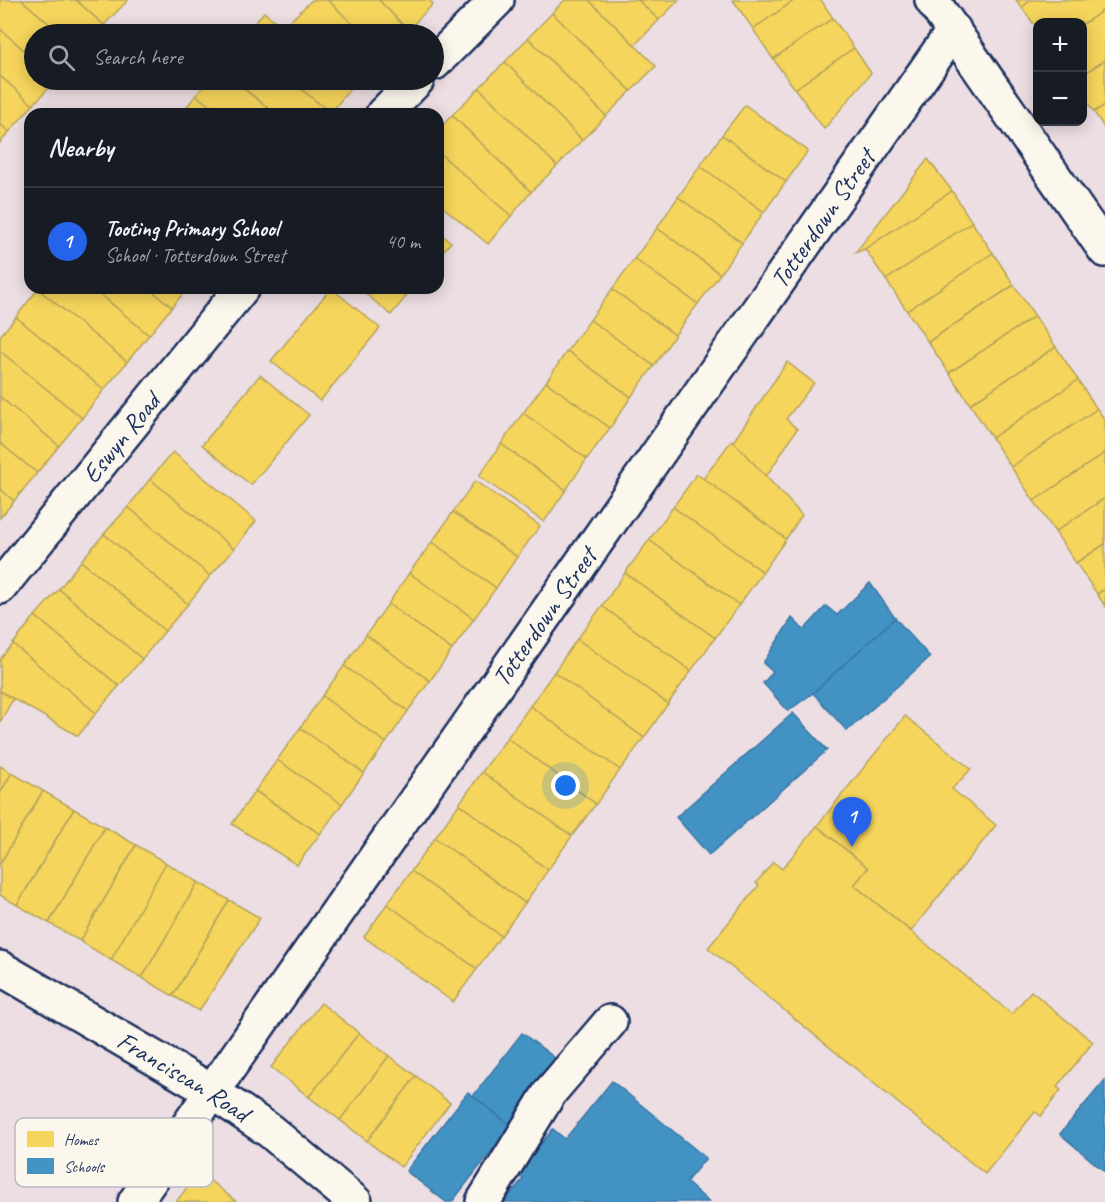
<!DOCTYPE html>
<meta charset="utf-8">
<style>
body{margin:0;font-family:Caveat,sans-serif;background:#242831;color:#f1f3f6}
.controls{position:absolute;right:18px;top:18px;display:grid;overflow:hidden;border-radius:12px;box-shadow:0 3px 15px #0003}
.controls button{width:54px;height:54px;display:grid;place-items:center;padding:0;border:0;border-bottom:2px solid #363941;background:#171b24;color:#f1f3f6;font:30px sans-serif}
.you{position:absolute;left:566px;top:786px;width:21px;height:21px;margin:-15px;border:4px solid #fff;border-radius:50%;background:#1a73e8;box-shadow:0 0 0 9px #1a73e833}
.badge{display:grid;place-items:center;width:39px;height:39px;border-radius:50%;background:#2563eb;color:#fff;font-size:20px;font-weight:700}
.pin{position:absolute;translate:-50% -50px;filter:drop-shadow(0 2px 3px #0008)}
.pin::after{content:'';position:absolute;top:32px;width:21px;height:18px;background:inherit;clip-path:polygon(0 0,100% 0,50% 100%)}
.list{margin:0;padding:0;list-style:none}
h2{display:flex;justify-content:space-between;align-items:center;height:78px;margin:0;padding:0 24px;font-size:26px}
h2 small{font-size:20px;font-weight:400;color:#9ea1a6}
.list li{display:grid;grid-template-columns:39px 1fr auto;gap:18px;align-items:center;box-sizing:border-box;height:108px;padding:0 24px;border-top:2px solid #363941}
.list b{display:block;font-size:22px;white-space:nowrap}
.list p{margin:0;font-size:20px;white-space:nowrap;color:#9ea1a6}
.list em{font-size:20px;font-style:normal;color:#9ea1a6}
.icon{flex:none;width:33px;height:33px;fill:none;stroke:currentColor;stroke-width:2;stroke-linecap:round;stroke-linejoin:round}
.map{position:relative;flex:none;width:1105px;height:1202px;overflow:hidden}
.search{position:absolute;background:#171b24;box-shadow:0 3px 15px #0003;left:24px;top:24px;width:420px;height:66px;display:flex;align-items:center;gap:15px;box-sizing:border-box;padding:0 21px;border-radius:33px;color:#9ea1a6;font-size:22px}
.panel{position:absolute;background:#171b24;box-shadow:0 3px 15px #0003;left:24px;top:108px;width:420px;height:186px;border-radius:18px}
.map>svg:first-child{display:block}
.homes{fill:#f6d55c;stroke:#b4a35d;stroke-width:1.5}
.schools{fill:#4393c3;stroke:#3775a5;stroke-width:1.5}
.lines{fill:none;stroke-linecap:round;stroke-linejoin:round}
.minor-casing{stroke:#1b2f5e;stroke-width:38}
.minor{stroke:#fbf7ec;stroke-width:33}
.labels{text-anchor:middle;stroke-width:6;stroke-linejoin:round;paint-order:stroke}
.street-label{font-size:26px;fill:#1b2f5e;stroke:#fbf7ec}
.key{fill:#fbf7ec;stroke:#b8bbc1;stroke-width:1.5}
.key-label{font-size:16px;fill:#1b2f5e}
</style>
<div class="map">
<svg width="1105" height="1202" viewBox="0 0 1105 1202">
<rect width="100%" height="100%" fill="#ecdee2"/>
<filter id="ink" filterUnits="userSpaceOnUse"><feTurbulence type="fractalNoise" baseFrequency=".0167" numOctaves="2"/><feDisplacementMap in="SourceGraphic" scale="12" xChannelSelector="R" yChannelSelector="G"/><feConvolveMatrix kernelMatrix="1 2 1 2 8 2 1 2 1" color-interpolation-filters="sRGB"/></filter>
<g filter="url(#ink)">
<g class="homes">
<polygon points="0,0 22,0 61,34 34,34 34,59 0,29"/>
<polygon points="22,0 76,0 104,25 95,34 61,34"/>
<polygon points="76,0 128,0 104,25"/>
<polygon points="312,0 328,0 363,34 300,34 287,24"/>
<polygon points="328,0 379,0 408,30 403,34 363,34"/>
<polygon points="379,0 429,0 433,4 408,30"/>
<polygon points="565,0 589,0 656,66 631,91 552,13"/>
<polygon points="589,0 638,0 659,20 635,45"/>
<polygon points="638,0 679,0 659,20"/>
<polygon points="733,0 795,0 753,29"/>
<polygon points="795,0 821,0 833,18 773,59 753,29"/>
<polygon points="1016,0 1030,0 1022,8"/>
<polygon points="1030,0 1105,0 1105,9 1082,25 1082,22 1038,22 1038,30 1022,8"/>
<polygon points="1105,9 1105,60 1082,75 1082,25"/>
<polygon points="264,12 291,34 245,34"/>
<polygon points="552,13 631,91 606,116 528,38"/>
<polygon points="833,18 854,48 795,89 773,59"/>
<polygon points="0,29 34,59 34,80 56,80 33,105 0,76"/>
<polygon points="528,38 606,116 582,140 505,62"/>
<polygon points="854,48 871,73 824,129 795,89"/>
<polygon points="1105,60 1105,105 1094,112 1082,95 1082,75"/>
<polygon points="505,62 582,140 557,166 479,88"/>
<polygon points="0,76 33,105 9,132 0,124"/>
<polygon points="209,80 233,80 276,114 219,114 196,95"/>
<polygon points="233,80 290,80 331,113 276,114"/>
<polygon points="290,80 346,80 353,85 331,113"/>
<polygon points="479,88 557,166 531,192 452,115"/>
<polygon points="196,95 219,114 181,114"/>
<polygon points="745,105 808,151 786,182 722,135"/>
<polygon points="1105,105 1105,129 1094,112"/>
<polygon points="452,115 531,192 511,216 438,152 438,131"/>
<polygon points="0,124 9,132 0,143"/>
<polygon points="722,135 786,182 764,212 700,166"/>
<polygon points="438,152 511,216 488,244 438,203"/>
<polygon points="928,159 952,191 865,249 855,253"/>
<polygon points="700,166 764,212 742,243 678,197"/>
<polygon points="952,191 972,222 886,280 865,249"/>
<polygon points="678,197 742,243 720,274 657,228"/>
<polygon points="972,222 993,253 907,311 886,280"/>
<polygon points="657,228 720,274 698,304 634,259"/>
<polygon points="438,232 451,242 438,257"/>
<polygon points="993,253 1014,285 928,342 907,311"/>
<polygon points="634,259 698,304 675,335 612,289"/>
<polygon points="1014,285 1035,316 949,373 928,342"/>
<polygon points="39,288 93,288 149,335 127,362 38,289"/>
<polygon points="93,288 149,288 172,307 149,335"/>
<polygon points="149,288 188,288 172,307"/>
<polygon points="331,288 380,328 320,401 271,361"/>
<polygon points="359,288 413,288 391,315"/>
<polygon points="38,289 127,362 104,390 16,317"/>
<polygon points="612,289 675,335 654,366 590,320"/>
<polygon points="1035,316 1056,347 970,404 949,373"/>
<polygon points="16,317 104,390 82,418 0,351 0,336"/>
<polygon points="590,320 654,366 631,397 567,351"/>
<polygon points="1056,347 1078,380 992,438 970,404"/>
<polygon points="0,351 82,418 59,446 0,397"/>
<polygon points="567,351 631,397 610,428 546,382"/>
<polygon points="787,362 814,383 786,419 797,429 766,477 733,442"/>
<polygon points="260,375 309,415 251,485 202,445"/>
<polygon points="1078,380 1097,409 1011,467 992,438"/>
<polygon points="546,382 610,428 587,459 523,413"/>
<polygon points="0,397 59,446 37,473 0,443"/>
<polygon points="1097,409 1105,420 1105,453 1034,501 1011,467"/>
<polygon points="523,413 587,459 566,490 501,444"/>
<polygon points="732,440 802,515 786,539 703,479"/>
<polygon points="0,443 37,473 14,501 0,489"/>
<polygon points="501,444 566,490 544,522 479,476"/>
<polygon points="173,452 256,521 234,549 150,479"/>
<polygon points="1105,453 1105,498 1055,532 1034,501"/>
<polygon points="697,474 786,539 763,572 673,507"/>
<polygon points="150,479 234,549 210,576 128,507"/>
<polygon points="475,481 540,526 517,557 453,512"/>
<polygon points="0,489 14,501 0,518"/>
<polygon points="1105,498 1105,544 1076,563 1055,532"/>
<polygon points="128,507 210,576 188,604 104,534"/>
<polygon points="673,507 763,572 739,605 649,540"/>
<polygon points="453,512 517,557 496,588 432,542"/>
<polygon points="104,534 188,604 165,631 81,561"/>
<polygon points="649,540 739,605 715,638 625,573"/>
<polygon points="432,542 496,588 474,619 409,573"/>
<polygon points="1105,544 1105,589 1097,594 1076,563"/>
<polygon points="81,561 165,631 142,659 59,589"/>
<polygon points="409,573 474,619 452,650 388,604"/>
<polygon points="625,573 715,638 691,671 602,606"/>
<polygon points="59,589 142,659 119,686 35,616"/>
<polygon points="1105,589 1105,606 1097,594"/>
<polygon points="388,604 452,650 430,681 366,635"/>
<polygon points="602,606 691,671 668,704 577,639"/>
<polygon points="35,616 119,686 96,713 13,644"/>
<polygon points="366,635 430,681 408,711 344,666"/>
<polygon points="577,639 668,704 644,738 554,672"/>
<polygon points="13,644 96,713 78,736 0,691 0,659"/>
<polygon points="344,666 408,711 386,743 322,696"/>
<polygon points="554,672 644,738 620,770 530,706"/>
<polygon points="0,691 13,699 0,722"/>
<polygon points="322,696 386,743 364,773 300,728"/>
<polygon points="530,706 620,770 596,804 507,738"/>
<polygon points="905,716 971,769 952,789 996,825 911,931 854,885 868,868 817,826"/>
<polygon points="300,728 364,773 342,804 277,760"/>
<polygon points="507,738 596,804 572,836 482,772"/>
<polygon points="277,760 342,804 320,834 255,791"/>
<polygon points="0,766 12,773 0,793"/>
<polygon points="482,772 572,836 548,870 459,804"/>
<polygon points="12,773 43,791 0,864 0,793"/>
<polygon points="43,791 74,809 17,905 0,895 0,864"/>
<polygon points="255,791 320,834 297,865 232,824"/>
<polygon points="459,804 548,870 525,903 435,838"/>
<polygon points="74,809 105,827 49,923 17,905"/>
<polygon points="817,826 868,868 854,885 1012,1014 1031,991 1093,1042 1057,1087 1061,1090 1041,1116 1035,1112 985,1174 708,948 759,885 756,883 773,862 782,869"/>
<polygon points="105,827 136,845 80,941 49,923"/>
<polygon points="435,838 525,903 501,936 411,871"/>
<polygon points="136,845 166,863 111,960 80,941"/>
<polygon points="166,863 198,882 142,978 111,960"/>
<polygon points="411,871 501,936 477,969 387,904"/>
<polygon points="198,882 229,900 173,996 142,978"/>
<polygon points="229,900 260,918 199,1011 173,996"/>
<polygon points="387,904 477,969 453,1002 364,937"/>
<polygon points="321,1003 359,1033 309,1097 271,1067"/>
<polygon points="359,1033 389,1056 340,1120 309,1097"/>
<polygon points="389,1056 416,1076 367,1141 340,1120"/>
<polygon points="416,1076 450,1103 401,1167 367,1141"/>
<polygon points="199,1172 237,1202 176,1202"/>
</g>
<g class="schools">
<polygon points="870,583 895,618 813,693 788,711 763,683 773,672 763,663 792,618 804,630 826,606 837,615"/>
<polygon points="895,618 930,657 847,731 813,693"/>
<polygon points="793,713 827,750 709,855 676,817"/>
<polygon points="522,1033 560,1062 511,1126 473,1096"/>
<polygon points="1105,1080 1105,1172 1060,1134"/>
<polygon points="612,1081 706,1158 686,1182 709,1202 504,1202 523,1179 517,1174 553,1129 565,1139"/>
<polygon points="468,1092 511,1126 452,1202 446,1202 406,1171"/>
</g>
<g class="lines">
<g class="minor-casing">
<g id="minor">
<polyline points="932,0 1105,250"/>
<polyline points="434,63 497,0"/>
<polyline points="383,114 417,80"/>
<path id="s1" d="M0,587L242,288"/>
<path id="s2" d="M0,968L211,1091L270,1131L355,1202"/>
<path id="s3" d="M135,1202L954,30"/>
<polyline points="483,1202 550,1092 610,1022"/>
</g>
</g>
<use href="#minor" class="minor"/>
</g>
</g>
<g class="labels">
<g class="street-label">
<text dy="9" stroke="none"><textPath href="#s3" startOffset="1200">Totterdown Street</textPath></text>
<text dy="9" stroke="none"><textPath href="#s1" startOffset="192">Eswyn Road</textPath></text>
<text dy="9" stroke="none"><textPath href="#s3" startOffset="714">Totterdown Street</textPath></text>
<text dy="9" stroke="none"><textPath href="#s2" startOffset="213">Franciscan Road</textPath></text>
</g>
</g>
<rect x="15" y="1118" width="198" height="69" rx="9" class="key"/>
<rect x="27" y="1131" width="27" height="16" fill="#f6d55c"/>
<rect x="27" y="1158" width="27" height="16" fill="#4393c3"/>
<g class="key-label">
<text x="64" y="1145">Homes</text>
<text x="64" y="1172">Schools</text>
</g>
</svg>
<div class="controls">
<button>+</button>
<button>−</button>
</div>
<div class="you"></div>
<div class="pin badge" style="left:852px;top:847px">1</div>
<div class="search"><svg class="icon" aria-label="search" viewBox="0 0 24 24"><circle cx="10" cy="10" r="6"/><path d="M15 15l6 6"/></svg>Search here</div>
<section class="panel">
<h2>Nearby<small></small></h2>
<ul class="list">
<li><span class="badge">1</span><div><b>Tooting Primary School</b><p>School · Totterdown Street</p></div><em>40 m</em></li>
</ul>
</section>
</div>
